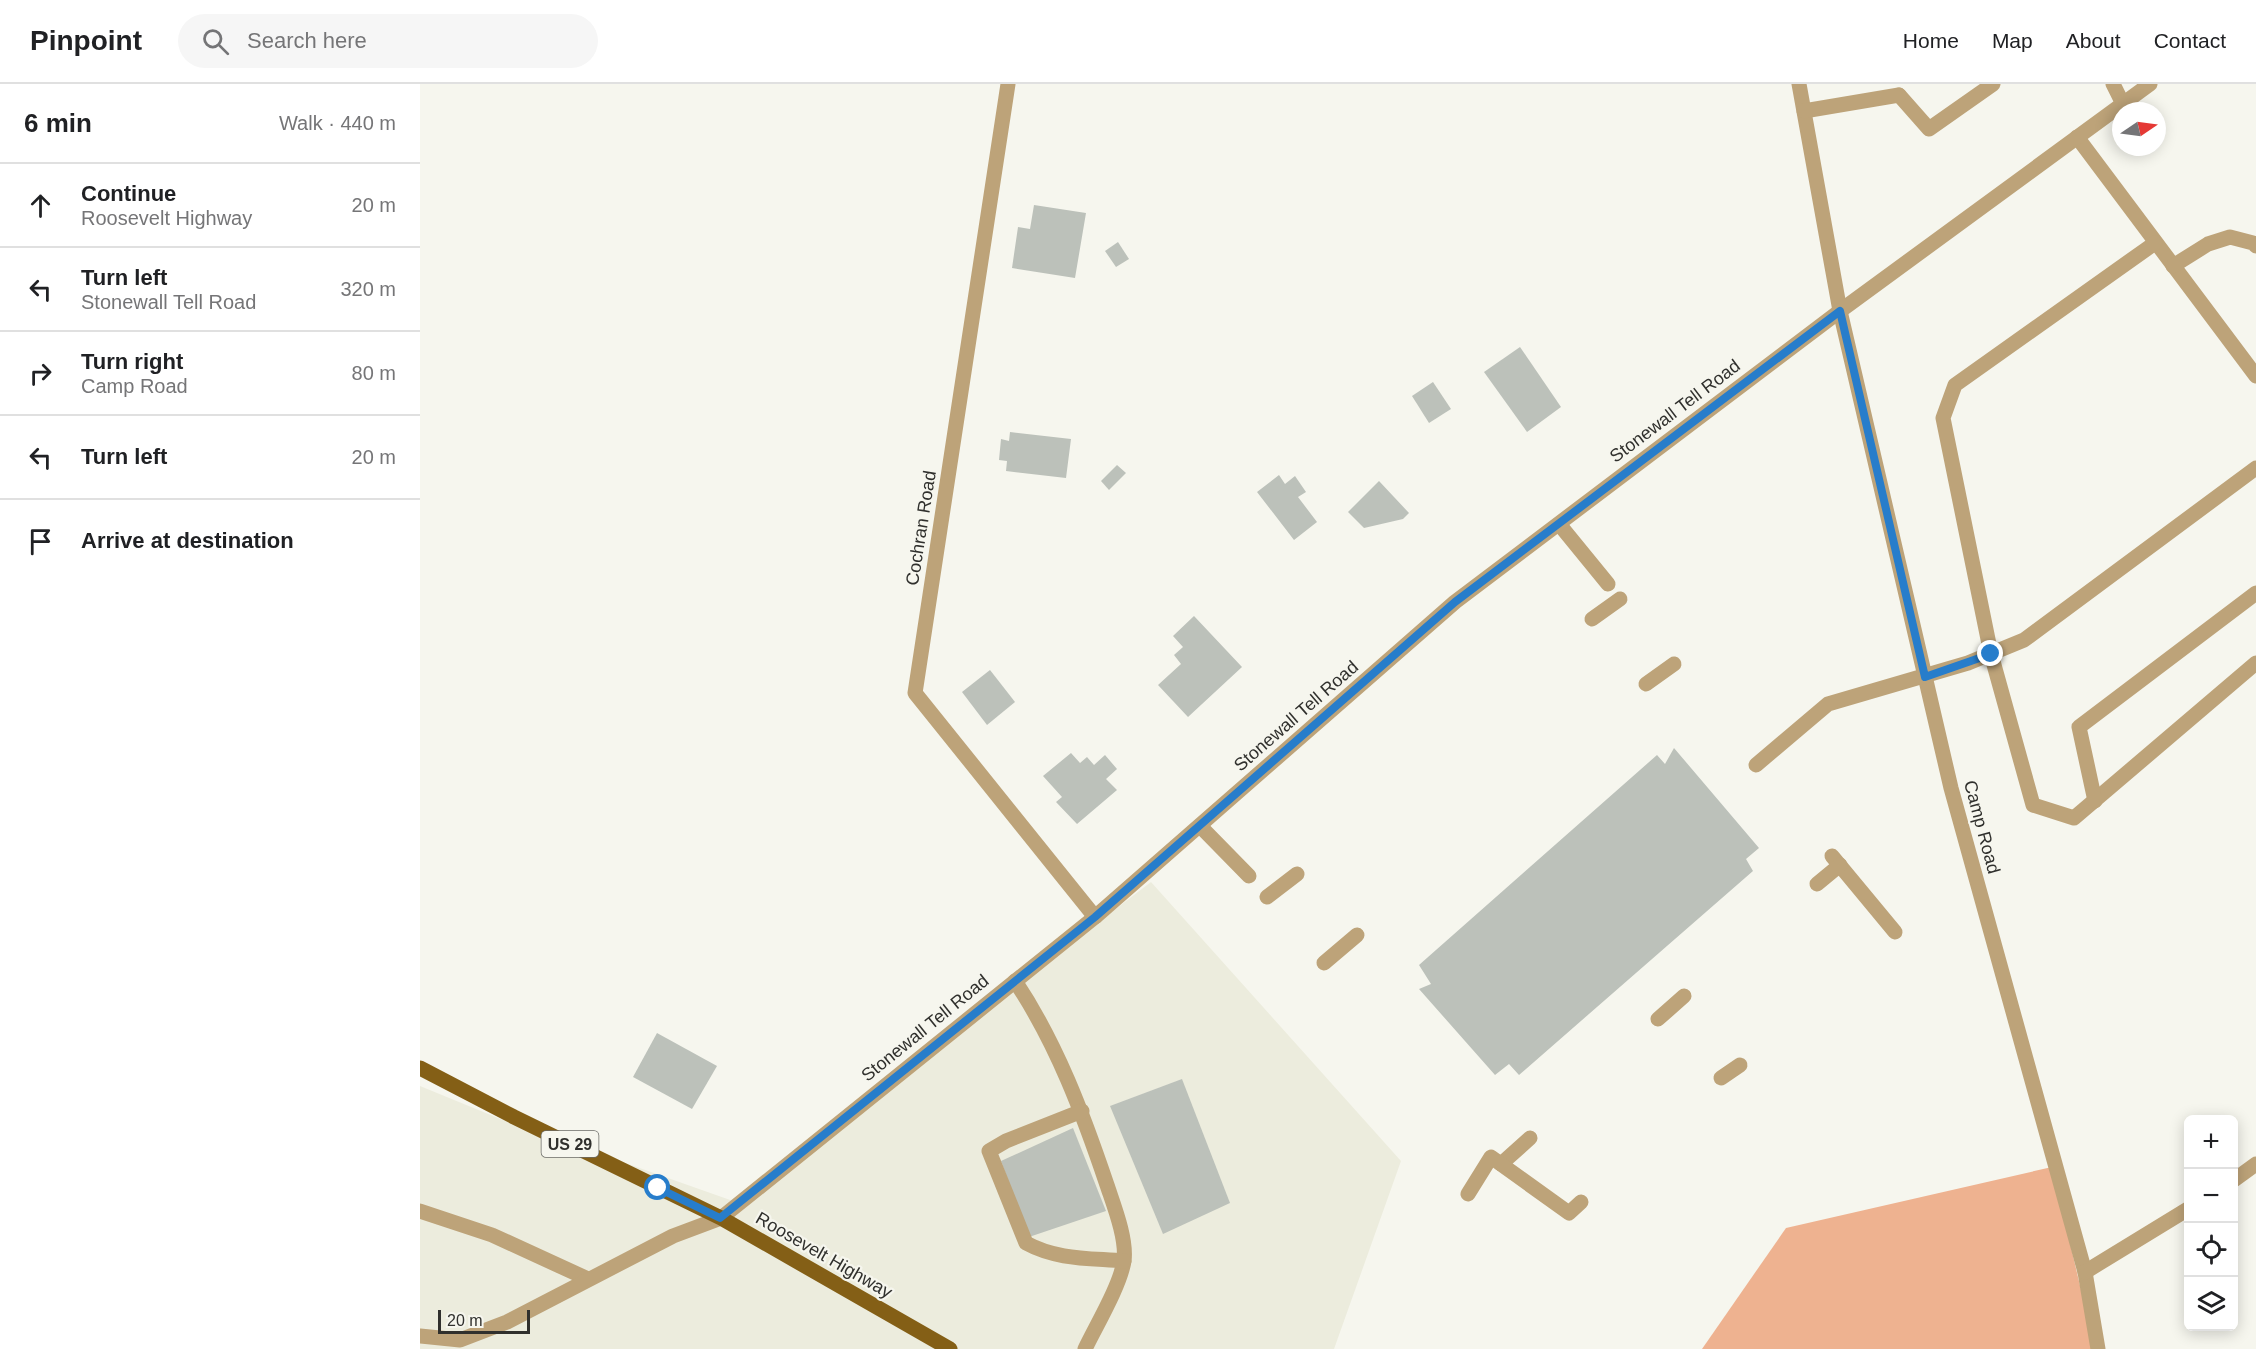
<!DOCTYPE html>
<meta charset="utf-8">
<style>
body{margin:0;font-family:Helvetica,sans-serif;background:#f6f6f6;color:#202124}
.controls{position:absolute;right:18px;bottom:18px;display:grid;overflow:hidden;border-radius:9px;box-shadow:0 3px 15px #0003}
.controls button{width:54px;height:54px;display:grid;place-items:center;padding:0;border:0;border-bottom:2px solid #e0e0e0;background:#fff;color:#202124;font:30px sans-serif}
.compass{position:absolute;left:1692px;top:18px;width:54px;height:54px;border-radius:50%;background:#fff;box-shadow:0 3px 15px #0003;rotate:77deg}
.scale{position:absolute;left:18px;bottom:15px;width:92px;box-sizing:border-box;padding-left:6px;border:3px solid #30302d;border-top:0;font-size:16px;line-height:21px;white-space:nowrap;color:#30302d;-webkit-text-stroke:4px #f6f6ee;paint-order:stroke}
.stop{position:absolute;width:18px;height:18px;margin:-14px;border:4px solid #277dcb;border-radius:50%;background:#fff}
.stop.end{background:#277dcb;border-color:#fff;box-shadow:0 2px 6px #0008}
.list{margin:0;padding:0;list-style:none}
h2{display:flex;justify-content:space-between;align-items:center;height:78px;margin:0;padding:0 24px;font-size:26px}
h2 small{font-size:20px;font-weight:400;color:#757577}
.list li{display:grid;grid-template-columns:39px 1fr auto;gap:18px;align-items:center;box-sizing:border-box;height:84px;padding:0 24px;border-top:2px solid #e0e0e0}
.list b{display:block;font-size:22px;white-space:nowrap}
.list p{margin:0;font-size:20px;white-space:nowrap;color:#757577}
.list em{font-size:20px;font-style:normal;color:#757577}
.icon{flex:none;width:33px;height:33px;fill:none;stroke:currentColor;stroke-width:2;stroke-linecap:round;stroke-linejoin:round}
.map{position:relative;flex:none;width:1836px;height:1265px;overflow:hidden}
header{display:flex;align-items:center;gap:36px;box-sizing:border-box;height:84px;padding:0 30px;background:#fff;border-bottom:2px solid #e0e0e0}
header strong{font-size:28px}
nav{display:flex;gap:33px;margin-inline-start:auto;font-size:21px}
.search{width:420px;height:54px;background:#f6f6f6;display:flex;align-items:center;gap:15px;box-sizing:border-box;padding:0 21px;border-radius:33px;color:#757577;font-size:22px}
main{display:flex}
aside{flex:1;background:#fff}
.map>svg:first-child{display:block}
.built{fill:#ececdd}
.forest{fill:#eeb290}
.building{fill:#bcc1ba}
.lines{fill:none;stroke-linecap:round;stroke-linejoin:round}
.minor{stroke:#bda379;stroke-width:15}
.major{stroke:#845f16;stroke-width:15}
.route{stroke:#277dcb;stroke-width:8}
.labels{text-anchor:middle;stroke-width:4.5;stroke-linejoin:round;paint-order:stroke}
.shield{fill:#f6f6ee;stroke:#6b6b67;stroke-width:1.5}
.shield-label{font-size:16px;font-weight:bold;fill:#30302d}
.street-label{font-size:18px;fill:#30302d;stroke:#f6f6ee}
</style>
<header>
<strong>Pinpoint</strong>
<div class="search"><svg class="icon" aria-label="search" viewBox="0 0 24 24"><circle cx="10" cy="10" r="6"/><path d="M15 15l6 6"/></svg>Search here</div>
<nav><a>Home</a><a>Map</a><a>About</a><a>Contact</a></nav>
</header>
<main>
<aside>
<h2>6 min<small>Walk · 440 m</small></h2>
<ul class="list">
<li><svg class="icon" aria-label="ahead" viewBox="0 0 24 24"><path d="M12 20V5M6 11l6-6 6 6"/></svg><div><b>Continue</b><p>Roosevelt Highway</p></div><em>20 m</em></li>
<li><svg class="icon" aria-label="left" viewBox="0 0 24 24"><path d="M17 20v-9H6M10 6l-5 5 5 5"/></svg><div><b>Turn left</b><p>Stonewall Tell Road</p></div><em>320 m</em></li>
<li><svg class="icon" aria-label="right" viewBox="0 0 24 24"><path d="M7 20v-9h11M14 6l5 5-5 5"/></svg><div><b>Turn right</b><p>Camp Road</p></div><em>80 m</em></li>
<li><svg class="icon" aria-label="left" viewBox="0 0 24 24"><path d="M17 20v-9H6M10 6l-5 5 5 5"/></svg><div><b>Turn left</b></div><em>20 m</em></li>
<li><svg class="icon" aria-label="arrive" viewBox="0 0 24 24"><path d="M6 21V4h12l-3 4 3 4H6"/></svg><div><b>Arrive at destination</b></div></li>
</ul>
</aside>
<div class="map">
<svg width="1836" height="1265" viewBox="0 0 1836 1265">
<rect width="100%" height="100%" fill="#f6f6ee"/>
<polygon class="built" points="731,798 981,1077 914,1265 0,1265 0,1002 78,1034 313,1117"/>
<polygon class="forest" points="1632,1083 1675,1265 1282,1265 1366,1144"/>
<g class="building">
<polygon points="614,121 666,129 655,194 592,184 598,143 610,145"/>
<polygon points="698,158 709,175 696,183 685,167"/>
<polygon points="1100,263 1141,323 1107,348 1064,288"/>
<polygon points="1013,298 1031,325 1009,339 992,312"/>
<polygon points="590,348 651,355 646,394 586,387 587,377 579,376 581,355 589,357"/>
<polygon points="697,381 706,389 689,406 681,397"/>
<polygon points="859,391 865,400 875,392 886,408 878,413 897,438 874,456 837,408"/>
<polygon points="959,397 989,429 983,435 944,444 928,428"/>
<polygon points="774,532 822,583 768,633 738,601 761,580 754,571 763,563 753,552"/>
<polygon points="570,586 595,618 567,641 542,608"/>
<polygon points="1254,664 1339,764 1326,775 1333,787 1099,991 1089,980 1075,991 999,905 1011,900 999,881 1237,671 1245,680"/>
<polygon points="651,669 660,679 667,673 674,681 685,671 697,685 686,695 697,706 657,740 636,718 642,713 623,692"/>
<polygon points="237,949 297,982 272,1025 213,993"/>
<polygon points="762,995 810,1119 743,1150 690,1022"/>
<polygon points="653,1044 686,1127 609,1153 581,1077"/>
</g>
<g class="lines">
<g class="minor">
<polyline points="588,0 495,609 675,833"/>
<polyline points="1379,0 1420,227 1531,704 1665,1188 1678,1265"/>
<polyline points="1693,0 1703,20"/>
<polyline points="1479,11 1509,45 1573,0"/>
<polyline points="1384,27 1479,11"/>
<polyline points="1657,53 1836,292"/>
<polyline points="1735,159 1535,301 1523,334 1571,570 1613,721 1654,734 1836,579"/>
<polyline points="1753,182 1788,160 1810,153 1833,159 1836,162"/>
<polyline points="1139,440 1188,500"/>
<polyline points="1172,535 1200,515"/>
<polyline points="1226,600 1254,580"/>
<polyline points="1336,681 1408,620 1548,579 1604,556 1836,384"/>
<polyline points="1675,717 1659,643 1836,509"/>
<polyline points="780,742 829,792"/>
<polyline points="1412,772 1475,848"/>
<polyline points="1397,800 1420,781"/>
<polyline points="847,813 877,790"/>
<polyline points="904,879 937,851"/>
<path d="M595,897C637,960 663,1030 687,1101C694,1122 707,1155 704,1177C700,1202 676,1242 665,1265"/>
<polyline points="1238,935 1264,912"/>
<polyline points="1301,994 1320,981"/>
<path d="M662,1027L586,1057L569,1067L606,1159C637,1176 670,1174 704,1177"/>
<polyline points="1081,1080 1110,1054"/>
<polyline points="1814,1096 1836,1080"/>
<polyline points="1048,1110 1071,1073 1149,1129 1161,1118"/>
<polyline points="0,1127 72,1151 168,1195"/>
<polyline points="1665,1188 1768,1125"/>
<polyline points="0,1252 40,1256 87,1238 253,1152 301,1134 675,833 1035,518 1420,227 1730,0"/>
</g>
<polyline class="major" points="0,984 94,1033 301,1134 530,1265"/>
</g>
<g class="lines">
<polyline class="route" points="238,1104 300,1134 675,833 1035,518 1420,227 1505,593 1571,570"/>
</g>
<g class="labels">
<rect class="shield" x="121.5" y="1047" width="57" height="26" rx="4.5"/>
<g class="shield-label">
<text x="150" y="1066">US 29</text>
</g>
<g class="street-label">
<text transform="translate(1255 327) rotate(-37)" y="6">Stonewall Tell Road</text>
<text transform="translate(501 444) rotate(-81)" y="6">Cochran Road</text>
<text transform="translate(876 632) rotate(-41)" y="6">Stonewall Tell Road</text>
<text transform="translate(1562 743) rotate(75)" y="6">Camp Road</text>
<text transform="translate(505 944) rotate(-39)" y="6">Stonewall Tell Road</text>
<text transform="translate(404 1171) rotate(30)" y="6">Roosevelt Highway</text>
</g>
</g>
</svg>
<div class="controls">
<button>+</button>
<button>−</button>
<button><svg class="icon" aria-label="locate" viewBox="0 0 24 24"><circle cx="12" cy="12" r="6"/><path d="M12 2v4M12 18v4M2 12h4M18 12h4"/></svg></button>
<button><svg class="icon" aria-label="layers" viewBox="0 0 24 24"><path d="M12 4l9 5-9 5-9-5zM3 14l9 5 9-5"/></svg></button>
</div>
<svg class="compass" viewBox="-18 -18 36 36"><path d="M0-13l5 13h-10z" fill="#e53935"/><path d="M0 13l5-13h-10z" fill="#757577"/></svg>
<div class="scale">20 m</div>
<div class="stop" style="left:238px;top:1104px"></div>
<div class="stop end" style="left:1571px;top:570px"></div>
</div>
</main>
